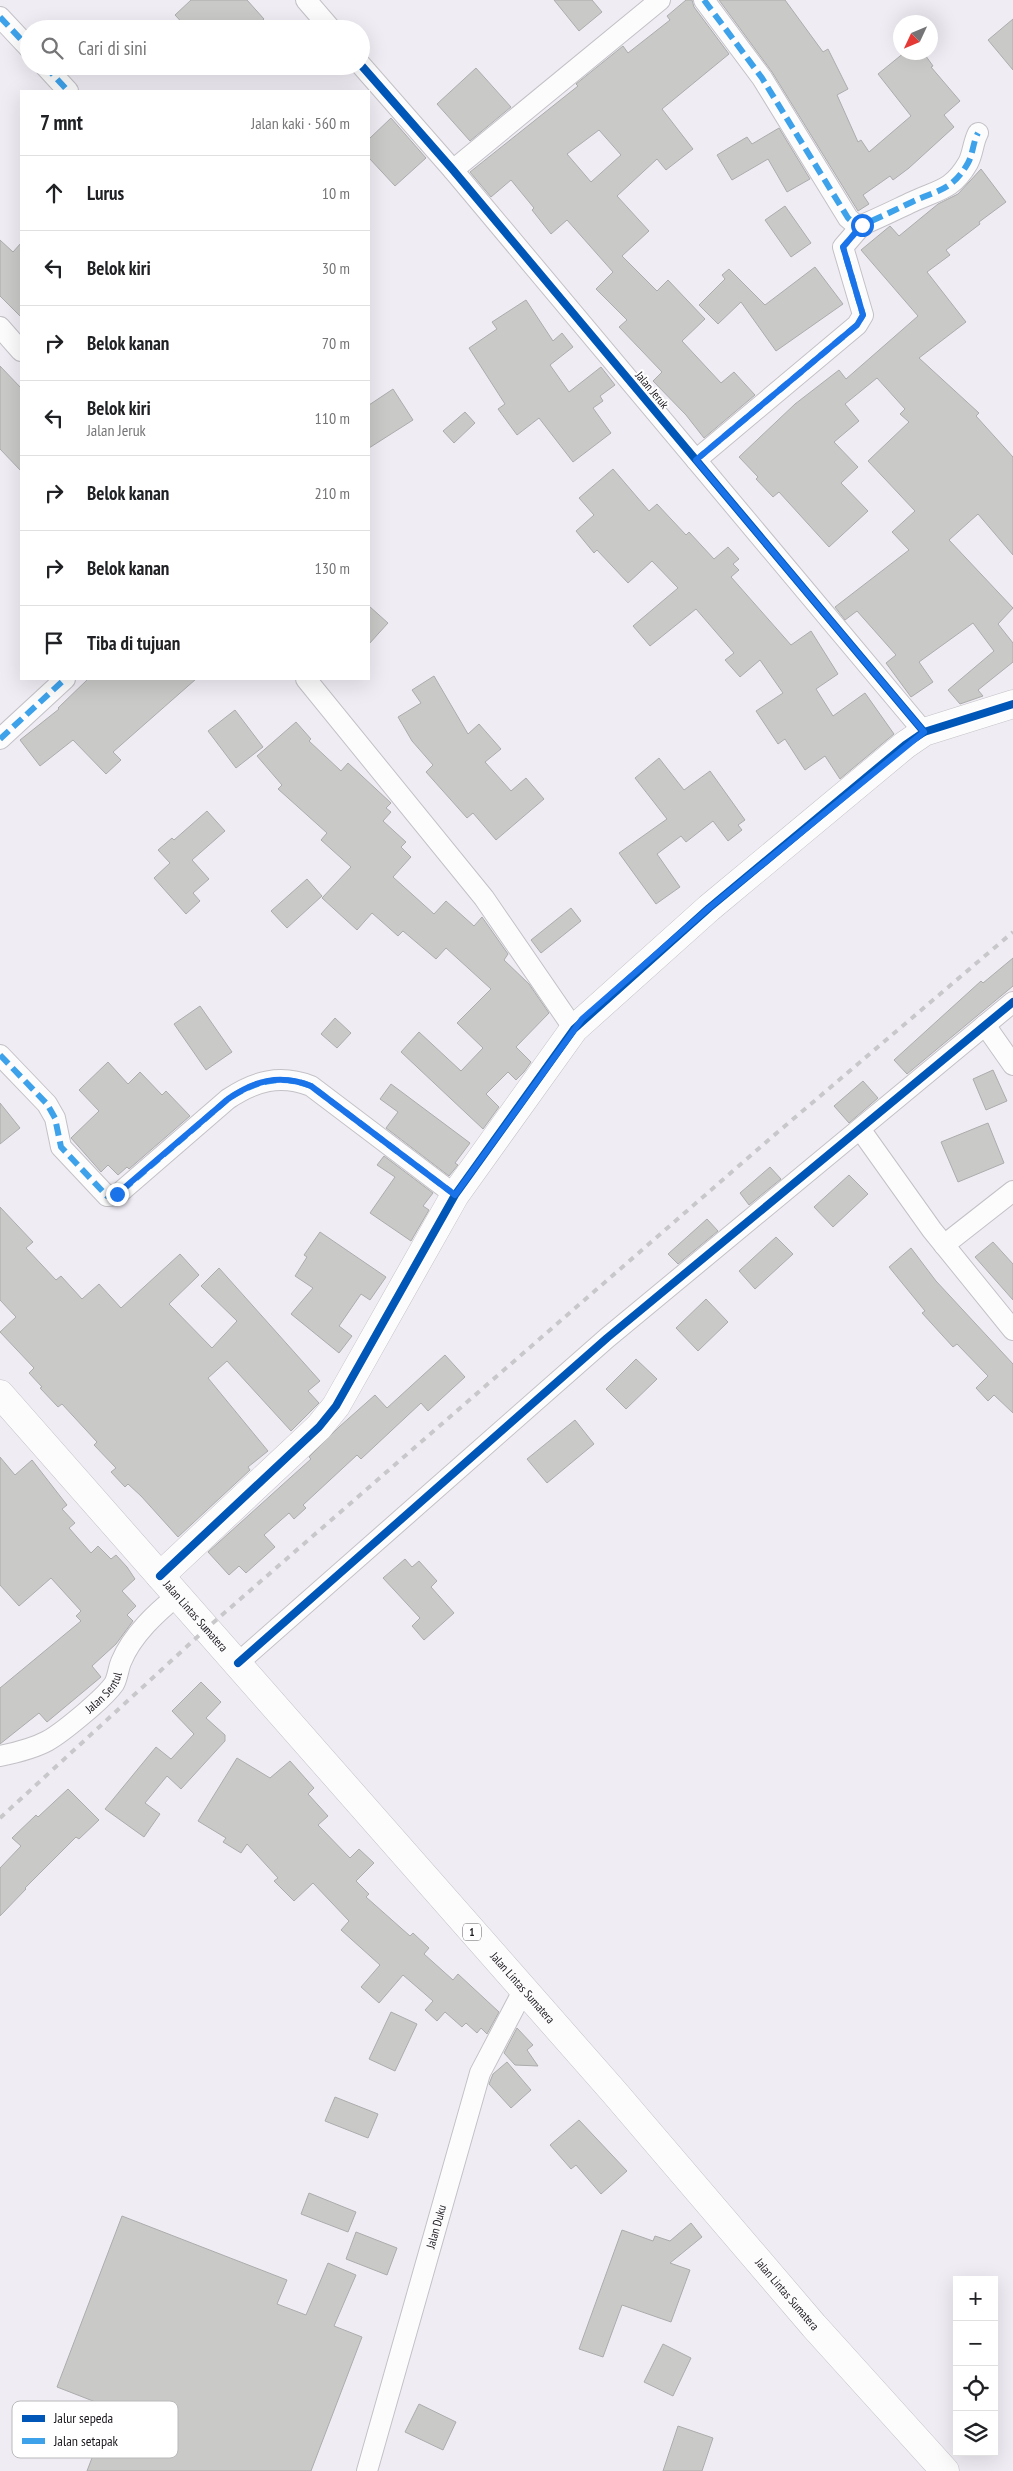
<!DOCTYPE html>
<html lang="id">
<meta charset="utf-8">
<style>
body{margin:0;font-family:"PT Sans Narrow",sans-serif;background:#f6f6f6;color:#202124}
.controls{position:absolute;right:15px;bottom:15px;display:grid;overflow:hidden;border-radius:0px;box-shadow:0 5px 20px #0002}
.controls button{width:45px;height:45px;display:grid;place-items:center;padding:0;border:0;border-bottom:1px solid #e0e0e0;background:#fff;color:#202124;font:25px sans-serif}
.compass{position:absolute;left:893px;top:15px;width:45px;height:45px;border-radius:50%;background:#fff;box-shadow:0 5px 20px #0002;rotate:226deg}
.stop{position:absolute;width:15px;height:15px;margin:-11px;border:4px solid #1a73e8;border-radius:50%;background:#fff}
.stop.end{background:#1a73e8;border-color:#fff;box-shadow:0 1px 5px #0008}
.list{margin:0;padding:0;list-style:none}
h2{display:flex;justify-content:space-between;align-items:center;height:65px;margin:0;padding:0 20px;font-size:21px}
h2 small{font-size:16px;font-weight:400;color:#757577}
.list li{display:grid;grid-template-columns:32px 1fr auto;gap:15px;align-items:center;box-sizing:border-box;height:75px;padding:0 20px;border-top:1px solid #e0e0e0}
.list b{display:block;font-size:19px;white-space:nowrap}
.list p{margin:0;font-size:16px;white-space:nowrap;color:#757577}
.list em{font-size:16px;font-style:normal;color:#757577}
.icon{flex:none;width:28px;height:28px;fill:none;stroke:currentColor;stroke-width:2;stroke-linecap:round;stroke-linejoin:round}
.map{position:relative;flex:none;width:1013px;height:2471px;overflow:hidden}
.search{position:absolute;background:#fff;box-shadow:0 5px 20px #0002;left:20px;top:20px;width:350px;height:55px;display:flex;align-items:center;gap:12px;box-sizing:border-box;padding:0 18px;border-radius:28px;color:#757577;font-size:19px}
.panel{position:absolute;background:#fff;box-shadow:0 5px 20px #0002;left:20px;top:90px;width:350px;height:590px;border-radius:0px}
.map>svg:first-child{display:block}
.building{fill:#c9c9c7;stroke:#acacac;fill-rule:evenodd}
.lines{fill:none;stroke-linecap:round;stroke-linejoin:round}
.street-casing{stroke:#c3c1c6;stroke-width:22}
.secondary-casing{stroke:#c3c1c6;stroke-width:29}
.highway-casing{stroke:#c3c1c6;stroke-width:29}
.street{stroke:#fdfcfd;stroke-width:20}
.secondary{stroke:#fdfcfd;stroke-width:28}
.highway{stroke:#fdfcfd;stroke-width:28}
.rail{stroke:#c8c7ca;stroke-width:4;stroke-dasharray:6 6;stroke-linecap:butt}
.quiet{stroke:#3da2ea;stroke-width:6;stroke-dasharray:12 6;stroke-linecap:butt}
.cycleway-casing{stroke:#fff;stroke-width:11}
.cycleway{stroke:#0057b8;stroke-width:8}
.route{stroke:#1a73e8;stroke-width:6}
.labels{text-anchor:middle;stroke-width:4;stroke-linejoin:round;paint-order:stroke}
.shield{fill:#fff;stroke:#5f5d61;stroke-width:1}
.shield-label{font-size:11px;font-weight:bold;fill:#1a171d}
.street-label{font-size:12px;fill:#1a171d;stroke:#fff}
.key{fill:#fff;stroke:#bab9bb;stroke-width:1}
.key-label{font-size:14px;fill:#1a171d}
</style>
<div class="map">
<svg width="1013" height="2471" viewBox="0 0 1013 2471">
<rect width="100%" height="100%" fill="#f0ecf4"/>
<g class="building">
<polygon points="191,0 247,0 264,19 253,29 188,29 175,15"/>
<polygon points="554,0 592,0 602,12 579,31"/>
<path d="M686,0H692L694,7L729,54L662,109L693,149L666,170L657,159L617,196L649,231L622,256L657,291L668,280L705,319L682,341L721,383L734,372L755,395L704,438L686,415L653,381L662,372L619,327L627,320L596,289L613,272L567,220L551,234L532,210L534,208L511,180L491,197L470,172L578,86L576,84L623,46L628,53L670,20L667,16ZM599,130L621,155L591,182L567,154Z"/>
<polygon points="719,0 785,0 823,52 828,49 848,89 837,95 858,142 861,140 869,152 911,116 878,74 905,52 923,52 933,66 931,67 960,101 944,115 954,127 909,168 893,180 890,176 863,195 869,204 858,211 772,72"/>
<polygon points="1013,19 1013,70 988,40"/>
<polygon points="476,68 511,107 470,141 437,104"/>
<polygon points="391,118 426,158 395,186 369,158 369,139"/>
<polygon points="779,128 810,179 787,192 768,159 732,180 717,155 747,137 752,144"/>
<polygon points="981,169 1006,202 979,222 980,224 946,250 950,255 927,272 966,322 919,358 979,413 976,416 1013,457 1013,555 978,514 949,540 1013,608 998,624 1013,643 1013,662 978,690 983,696 960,704 948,690 994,651 973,623 919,662 933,682 911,697 886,663 896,655 857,611 845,620 835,607 909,550 892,532 915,511 868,461 909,422 900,414 905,409 877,378 845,404 859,421 834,442 858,467 841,483 868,511 829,547 779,492 773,497 756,479 758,477 739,457 795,404 839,370 846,379 918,316 861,250 890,226 899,236 938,204 958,194"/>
<polygon points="785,206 811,243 791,257 765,220"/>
<polygon points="0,240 13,252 21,243 21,317 0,296"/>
<polygon points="815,267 843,304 776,351 741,302 718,324 699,305 725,279 722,275 729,269 765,305"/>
<polygon points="526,300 553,341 562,333 573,347 550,365 569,392 601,367 615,385 600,396 603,401 593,408 611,433 573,462 539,418 517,435 498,409 505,404 469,348 497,329 492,322"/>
<polygon points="0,366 21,388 21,471 0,449"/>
<polygon points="393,389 413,420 369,448 369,405"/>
<polygon points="465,412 475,423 454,443 443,431"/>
<polygon points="613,469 649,511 657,504 686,535 689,532 714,559 728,547 739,559 733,564 739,570 731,577 791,645 811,631 838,674 816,689 833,716 865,693 894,734 840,779 825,756 805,770 785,739 778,744 756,711 783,693 760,660 740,677 725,660 734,653 696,609 650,646 633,626 678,588 652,561 628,583 597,550 594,553 576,531 594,515 579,498"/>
<polygon points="369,606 388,623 369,644"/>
<polygon points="434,676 468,734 479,724 501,749 485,762 511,791 526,778 544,799 496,840 473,813 467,818 426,772 433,765 412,741 398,717 421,703 412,690"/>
<polygon points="88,679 196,679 113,752 121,760 106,774 73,740 40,766 20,740 59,709 58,708"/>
<polygon points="235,710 263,747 236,768 208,731"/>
<polygon points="296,722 311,739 309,741 341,771 348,763 391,803 386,808 391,812 383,821 406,842 401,847 411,857 393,877 434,914 446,901 474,926 482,917 508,954 504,960 529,984 549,1013 516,1047 531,1062 524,1072 516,1080 508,1072 486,1094 499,1107 483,1129 401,1052 419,1032 461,1071 483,1048 457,1023 491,989 446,948 436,959 403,931 398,936 372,913 357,930 322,898 351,867 321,840 327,833 278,789 282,785 257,756"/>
<polygon points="659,758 684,790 710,771 745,820 738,825 742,830 728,841 713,821 686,842 681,836 657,854 680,887 656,904 619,853 667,819 635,778"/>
<polygon points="207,811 225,831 192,860 209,879 193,893 200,901 186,914 154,878 170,863 158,850 172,838 174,840"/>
<polygon points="307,879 322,896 287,928 271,911"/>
<polygon points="571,908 581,921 541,953 531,940"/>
<polygon points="1013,958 1013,986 907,1074 894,1060 981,981 983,983"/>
<polygon points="200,1006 232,1052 206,1070 174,1024"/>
<polygon points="335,1018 351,1033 337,1048 321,1034"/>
<polygon points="108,1062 128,1084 140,1072 162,1095 166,1091 190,1116 129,1169 127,1167 118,1175 108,1165 101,1172 71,1138 99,1111 79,1090"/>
<polygon points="993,1070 1007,1101 986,1110 973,1079"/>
<polygon points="863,1081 878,1098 849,1123 834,1106"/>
<polygon points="391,1084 470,1143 455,1163 458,1165 449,1176 386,1128 398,1112 380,1099"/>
<polygon points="0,1103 20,1128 0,1144"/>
<polygon points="988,1123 1004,1163 958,1182 941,1142"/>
<polygon points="384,1156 433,1193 423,1206 429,1210 411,1241 370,1213 395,1177 377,1165"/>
<polygon points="770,1167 781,1179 749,1205 740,1193"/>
<polygon points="849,1175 868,1194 833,1227 814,1207"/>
<polygon points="0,1207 33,1242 26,1248 56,1280 61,1276 82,1299 99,1284 121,1308 180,1254 199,1275 169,1304 212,1348 237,1321 201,1286 219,1268 320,1381 308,1391 319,1403 291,1431 227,1361 208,1378 268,1451 248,1467 250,1470 178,1537 141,1496 128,1484 125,1487 111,1472 116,1468 94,1445 97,1442 62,1404 58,1407 40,1388 42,1387 29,1373 34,1368 0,1332 16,1317 0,1300"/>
<polygon points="707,1219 718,1231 678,1264 668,1254"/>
<polygon points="320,1232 386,1277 370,1300 361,1294 339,1326 352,1336 339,1353 291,1314 313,1288 295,1276 307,1257 304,1255"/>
<polygon points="776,1237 793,1254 755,1289 739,1271"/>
<polygon points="993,1242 1013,1264 1013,1300 975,1257"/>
<polygon points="911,1248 936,1281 1013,1364 1013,1413 994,1395 988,1401 976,1388 988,1376 957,1344 953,1347 922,1313 925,1311 889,1267"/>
<polygon points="706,1299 728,1322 698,1351 676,1328"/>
<polygon points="445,1355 465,1377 428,1411 421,1403 361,1459 357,1455 303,1505 306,1508 294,1519 289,1513 264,1535 275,1547 246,1573 239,1566 229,1575 208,1552 311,1459 309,1457 339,1427 375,1395 387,1408"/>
<polygon points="636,1359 657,1379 626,1409 606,1389"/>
<polygon points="575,1420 594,1444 547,1483 527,1459"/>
<polygon points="0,1457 15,1475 32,1460 67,1505 62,1509 75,1523 69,1528 91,1553 98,1546 111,1559 116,1555 127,1567 135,1579 122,1591 136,1606 127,1615 133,1621 116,1644 92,1666 101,1677 47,1722 39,1713 0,1744 0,1688 81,1621 76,1616 81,1611 51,1578 19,1606 0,1585"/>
<polygon points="405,1559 412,1567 419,1561 437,1581 431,1587 454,1613 424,1640 412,1626 420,1618 383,1578"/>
<polygon points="201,1682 221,1702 206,1718 225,1735 225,1741 181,1789 167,1776 145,1803 160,1814 144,1837 105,1809 156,1747 171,1759 194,1734 172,1711"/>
<polygon points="237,1758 270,1778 290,1761 314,1788 308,1794 328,1816 318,1825 350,1858 359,1849 374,1863 356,1881 369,1894 366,1897 410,1936 413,1933 429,1948 424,1954 453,1980 458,1974 499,2012 487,2034 481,2028 477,2033 466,2023 462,2027 445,2012 437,2021 425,2010 433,2001 403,1975 379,2003 361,1987 380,1965 341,1930 349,1921 313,1883 294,1901 274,1881 278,1878 247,1844 241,1853 223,1842 226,1838 198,1821"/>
<polygon points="68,1789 99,1820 79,1839 76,1837 25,1888 26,1889 0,1916 0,1868 21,1846 12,1838 36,1815 38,1817"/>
<polygon points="391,2012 417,2024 395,2071 369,2059"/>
<polygon points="517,2028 533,2045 527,2050 538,2066 515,2065 504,2053"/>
<polygon points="507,2062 531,2090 511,2108 489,2084 493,2074"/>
<polygon points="335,2097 378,2114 368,2138 325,2121"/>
<polygon points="579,2120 627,2171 601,2194 576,2165 571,2169 550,2145"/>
<polygon points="309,2193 356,2212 348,2232 301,2214"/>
<polygon points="122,2216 287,2280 277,2304 306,2315 328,2263 356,2275 334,2326 362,2337 311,2471 87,2471 111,2408 57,2387"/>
<polygon points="691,2223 702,2237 670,2263 690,2270 671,2322 622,2305 603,2357 579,2349 622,2230 653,2241 655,2236 670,2241"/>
<polygon points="356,2232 397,2248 387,2275 346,2259"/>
<polygon points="663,2344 691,2358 673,2396 644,2382"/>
<polygon points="419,2404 456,2422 443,2450 405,2432"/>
<polygon points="678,2426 713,2438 702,2471 663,2471"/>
</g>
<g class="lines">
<g class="street-casing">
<g id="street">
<polyline points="306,0 331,29"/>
<path d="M704,0L762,78L848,218L855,224L862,225C879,218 895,210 912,202C937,190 952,191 968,163C973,154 973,142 978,133"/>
<polyline points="0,17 29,48"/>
<polyline points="361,65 453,170 924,732"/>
<polyline points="45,66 68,91"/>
<polyline points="453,170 660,0"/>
<polyline points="0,327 21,351"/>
<polyline points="696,460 857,325 863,315 843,247 862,225"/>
<polyline points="306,679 484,898 574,1029"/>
<polyline points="0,739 65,679"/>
<polyline points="985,1025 1013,1065"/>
<path d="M0,1055L47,1104L55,1118L61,1147L107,1196L117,1195L228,1099C255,1081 280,1074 311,1086L455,1195"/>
<polyline points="860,1129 932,1230 1013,1330"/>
<polyline points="944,1245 1013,1191"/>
<polyline points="238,1663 607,1338 1013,1002"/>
<path id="s1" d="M0,1756C44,1747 53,1740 87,1711C96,1703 107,1694 114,1684C118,1677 118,1669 121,1662C132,1635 156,1613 178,1595"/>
<path id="s2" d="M367,2471L480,2073L523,1991"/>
</g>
</g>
<g class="secondary-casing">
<polyline id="secondary" points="160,1576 319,1427 336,1406 455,1195 574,1029 709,908 905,745 924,732 1013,704"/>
</g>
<g class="highway-casing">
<g id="highway">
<path id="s3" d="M0,1394L614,2092L814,2326L945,2471"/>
</g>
</g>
<use href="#street" class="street"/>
<use href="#secondary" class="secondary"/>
<use href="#highway" class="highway"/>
<polyline class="rail" points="0,1818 207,1628 772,1137 1013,932"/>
<g class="quiet">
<path d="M704,0L762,78L848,218L855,224L862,225C879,218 895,210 912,202C937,190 952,191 968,163C973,154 973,142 978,133"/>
<polyline points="0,17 29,48"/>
<polyline points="45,66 68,91"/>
<polyline points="696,460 857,325 863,315 843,247 862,225"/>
<polyline points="0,739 65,679"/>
<path d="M0,1055L47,1104L55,1118L61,1147L107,1196L117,1195L228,1099C255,1081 280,1074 311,1086L455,1195"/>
</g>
<g class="cycleway-casing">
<g id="cycleway">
<polyline points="361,65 453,170 924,732"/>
<polyline points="160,1576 319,1427 336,1406 455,1195 574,1029 709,908 905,745 924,732 1013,704"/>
<polyline points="238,1663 607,1338 1013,1002"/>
</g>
</g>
<use href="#cycleway" class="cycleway"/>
</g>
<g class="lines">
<path class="route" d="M117,1194L228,1099C255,1080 280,1074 311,1086L455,1195L582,1019L709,908L924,732L696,460L857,325L863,315L843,247L862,225"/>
</g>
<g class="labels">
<rect class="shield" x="463" y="1923.5" width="18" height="17" rx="4"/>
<g class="shield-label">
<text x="472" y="1936">1</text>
</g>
<g class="street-label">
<text transform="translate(652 390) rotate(50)" y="4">Jalan Jeruk</text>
<text dy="4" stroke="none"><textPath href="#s3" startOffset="296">Jalan Lintas Sumatera</textPath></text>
<text dy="4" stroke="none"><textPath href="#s1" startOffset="125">Jalan Sentul</textPath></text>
<text dy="4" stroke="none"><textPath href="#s3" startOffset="791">Jalan Lintas Sumatera</textPath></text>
<text dy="4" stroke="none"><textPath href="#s2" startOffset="254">Jalan Duku</textPath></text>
<text dy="4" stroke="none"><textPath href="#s3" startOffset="1196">Jalan Lintas Sumatera</textPath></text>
</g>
</g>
<rect x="12" y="2401" width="166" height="57" rx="8" class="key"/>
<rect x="22" y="2415" width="23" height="7" fill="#0057b8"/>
<rect x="22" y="2438" width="23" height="6" fill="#3da2ea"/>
<g class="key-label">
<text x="54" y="2423">Jalur sepeda</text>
<text x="54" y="2446">Jalan setapak</text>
</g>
</svg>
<div class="controls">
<button>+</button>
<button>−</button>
<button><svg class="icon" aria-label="locate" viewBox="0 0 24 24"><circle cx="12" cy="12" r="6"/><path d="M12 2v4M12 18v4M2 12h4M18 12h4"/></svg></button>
<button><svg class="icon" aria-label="layers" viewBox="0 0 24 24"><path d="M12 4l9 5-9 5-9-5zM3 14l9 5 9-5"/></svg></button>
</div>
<svg class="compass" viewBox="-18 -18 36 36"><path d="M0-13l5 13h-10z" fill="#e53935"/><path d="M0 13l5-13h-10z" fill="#757577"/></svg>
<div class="stop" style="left:862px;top:225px"></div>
<div class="stop end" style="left:117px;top:1194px"></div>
<div class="search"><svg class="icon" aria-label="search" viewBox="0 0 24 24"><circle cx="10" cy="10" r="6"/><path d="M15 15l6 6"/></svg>Cari di sini</div>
<section class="panel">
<h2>7 mnt<small>Jalan kaki · 560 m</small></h2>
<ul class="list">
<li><svg class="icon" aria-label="ahead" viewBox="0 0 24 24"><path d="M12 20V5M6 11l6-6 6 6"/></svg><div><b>Lurus</b></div><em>10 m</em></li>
<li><svg class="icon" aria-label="left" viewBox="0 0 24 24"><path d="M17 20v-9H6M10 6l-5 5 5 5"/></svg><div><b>Belok kiri</b></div><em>30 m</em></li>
<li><svg class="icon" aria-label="right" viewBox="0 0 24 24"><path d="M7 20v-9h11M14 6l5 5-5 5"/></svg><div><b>Belok kanan</b></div><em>70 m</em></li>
<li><svg class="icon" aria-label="left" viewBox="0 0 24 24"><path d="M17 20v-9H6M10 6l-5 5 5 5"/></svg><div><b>Belok kiri</b><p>Jalan Jeruk</p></div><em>110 m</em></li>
<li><svg class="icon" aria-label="right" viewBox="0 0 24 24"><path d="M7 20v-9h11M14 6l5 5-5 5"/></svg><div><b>Belok kanan</b></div><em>210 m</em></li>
<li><svg class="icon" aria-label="right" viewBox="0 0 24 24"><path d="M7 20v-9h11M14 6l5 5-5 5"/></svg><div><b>Belok kanan</b></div><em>130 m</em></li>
<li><svg class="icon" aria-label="arrive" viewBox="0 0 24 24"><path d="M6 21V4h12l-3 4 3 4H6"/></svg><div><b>Tiba di tujuan</b></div></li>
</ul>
</section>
</div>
